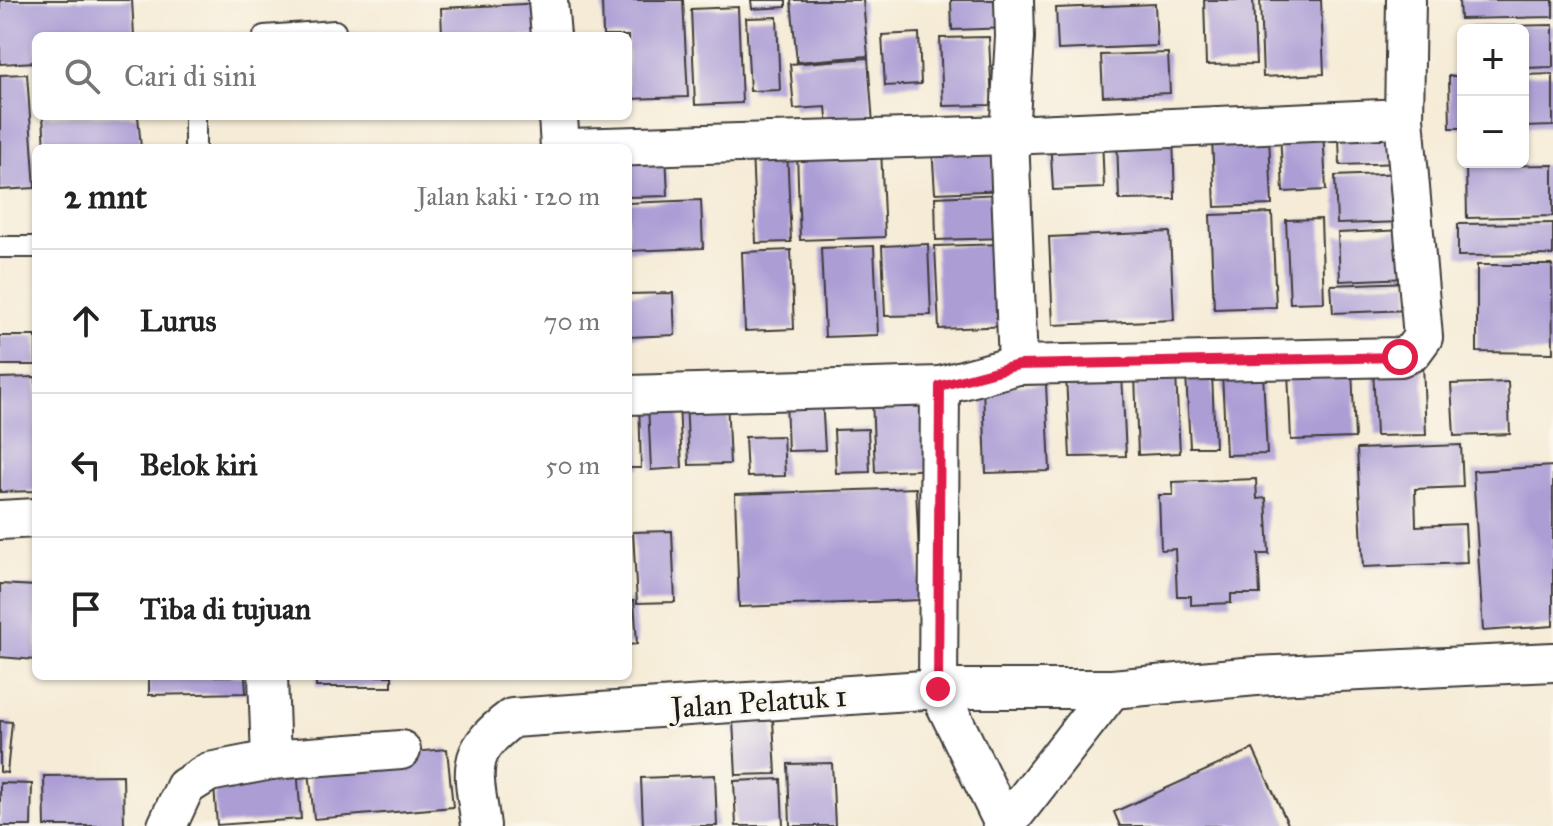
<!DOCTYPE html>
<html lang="id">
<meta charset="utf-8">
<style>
body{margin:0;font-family:"IM FELL Great Primer",serif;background:#f6f6f6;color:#222}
.controls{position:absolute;right:24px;top:24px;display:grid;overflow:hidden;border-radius:12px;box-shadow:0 2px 6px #0004}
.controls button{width:72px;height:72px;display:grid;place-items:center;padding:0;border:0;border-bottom:2px solid #e0e0e0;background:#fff;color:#222;font:40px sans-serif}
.stop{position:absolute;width:24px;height:24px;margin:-18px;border:6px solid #e11d48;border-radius:50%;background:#fff}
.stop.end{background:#e11d48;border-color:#fff;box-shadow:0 2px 8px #0008}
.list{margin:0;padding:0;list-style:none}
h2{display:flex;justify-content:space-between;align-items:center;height:104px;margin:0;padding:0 32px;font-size:34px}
h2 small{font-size:26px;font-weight:400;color:#767676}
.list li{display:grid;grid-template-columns:52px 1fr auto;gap:24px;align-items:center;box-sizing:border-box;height:144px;padding:0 32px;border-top:2px solid #e0e0e0}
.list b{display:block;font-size:30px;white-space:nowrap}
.list em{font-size:26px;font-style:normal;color:#767676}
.icon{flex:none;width:44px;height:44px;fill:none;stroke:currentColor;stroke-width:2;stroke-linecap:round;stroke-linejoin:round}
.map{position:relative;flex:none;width:1553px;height:826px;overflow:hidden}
.search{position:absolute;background:#fff;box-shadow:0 2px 6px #0004;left:32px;top:32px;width:600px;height:88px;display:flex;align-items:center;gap:20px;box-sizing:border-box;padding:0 28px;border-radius:12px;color:#767676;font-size:30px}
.panel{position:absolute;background:#fff;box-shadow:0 2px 6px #0004;left:32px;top:144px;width:600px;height:536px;border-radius:12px}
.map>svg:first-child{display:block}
.building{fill:#ac9dd5}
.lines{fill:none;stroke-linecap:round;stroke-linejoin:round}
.lane-casing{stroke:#3d3b38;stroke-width:24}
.street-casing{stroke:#3d3b38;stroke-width:42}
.lane{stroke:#fff;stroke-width:20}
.street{stroke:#fff;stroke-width:38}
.route{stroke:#e11d48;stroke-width:10}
.labels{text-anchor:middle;stroke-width:6;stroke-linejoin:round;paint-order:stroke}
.street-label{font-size:30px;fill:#1c1c1c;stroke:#fbf7ec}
</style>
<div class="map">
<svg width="1553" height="826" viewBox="0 0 1553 826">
<rect width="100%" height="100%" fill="#fbf7ec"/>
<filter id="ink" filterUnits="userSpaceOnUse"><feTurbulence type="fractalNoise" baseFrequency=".0125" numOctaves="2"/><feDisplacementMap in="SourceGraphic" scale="16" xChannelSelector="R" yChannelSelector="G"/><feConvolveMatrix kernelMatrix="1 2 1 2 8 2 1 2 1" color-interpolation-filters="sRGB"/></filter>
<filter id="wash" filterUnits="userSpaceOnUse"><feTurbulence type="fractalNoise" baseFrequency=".006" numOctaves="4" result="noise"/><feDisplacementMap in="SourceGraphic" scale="32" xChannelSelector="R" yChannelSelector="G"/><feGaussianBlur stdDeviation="1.8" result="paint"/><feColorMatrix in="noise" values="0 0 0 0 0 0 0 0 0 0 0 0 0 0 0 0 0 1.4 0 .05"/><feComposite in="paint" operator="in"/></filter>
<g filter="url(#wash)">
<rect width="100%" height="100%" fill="#f5ebd6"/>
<g id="blocks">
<g class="building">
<polygon points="0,0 132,0 134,36 36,36 36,62 0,64"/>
<polygon points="602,0 683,0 688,97 628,99 628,36 603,36"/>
<polygon points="751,0 786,0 786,7 752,9"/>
<polygon points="791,0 863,0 868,56 797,62"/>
<polygon points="951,0 1009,0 1010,28 952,30"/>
<polygon points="1204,0 1253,0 1256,64 1206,65"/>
<polygon points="1260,0 1321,0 1324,74 1263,77"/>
<polygon points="1459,0 1553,0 1553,17 1460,19"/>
<polygon points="543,3 544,36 442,36 441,8"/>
<polygon points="1155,4 1157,46 1058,50 1056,8"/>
<polygon points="738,7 742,103 695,105 691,9"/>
<polygon points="777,17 780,90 750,91 746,18"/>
<polygon points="1553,25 1553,67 1523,68 1523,30 1463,30 1463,27"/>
<polygon points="411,32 411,36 349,36 349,33"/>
<polygon points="919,33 921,84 885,86 882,35"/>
<polygon points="989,37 992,105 943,106 940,38"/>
<polygon points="1168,53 1170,93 1103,96 1101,55"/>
<polygon points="868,58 873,124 828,127 826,107 794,109 790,64"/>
<polygon points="27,74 35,188 0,190 0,75"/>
<polygon points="1553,74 1553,126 1523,127 1523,75"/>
<polygon points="1449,76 1463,76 1463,128 1450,128"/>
<polygon points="43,116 138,116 141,148 45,148"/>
<polygon points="1323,129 1326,190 1283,192 1280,131"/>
<polygon points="1173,135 1175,199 1119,200 1117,138"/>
<polygon points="1269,135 1272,205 1215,207 1212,137"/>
<polygon points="1401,135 1402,163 1340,165 1339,138"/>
<polygon points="1102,136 1104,188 1053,190 1050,138"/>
<polygon points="1004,144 1007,190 935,193 932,147"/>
<polygon points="787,148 791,242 756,243 752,150"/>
<polygon points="881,149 885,237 800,240 797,152"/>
<polygon points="666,153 668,196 628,197 628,154"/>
<polygon points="1553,165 1553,216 1467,218 1466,166"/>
<polygon points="1404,173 1406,222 1337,224 1335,176"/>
<polygon points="1003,194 1004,238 936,240 935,197"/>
<polygon points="701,200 703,248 628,251 628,203"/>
<polygon points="1272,213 1276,307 1214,309 1210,215"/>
<polygon points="1321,219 1324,302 1290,303 1286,220"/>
<polygon points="1553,223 1553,255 1458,256 1458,224"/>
<polygon points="1406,230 1408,278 1340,281 1338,233"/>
<polygon points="1170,232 1174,320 1053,325 1049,237"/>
<polygon points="928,244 931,315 885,316 882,246"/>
<polygon points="1005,244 1010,326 939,329 935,246"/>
<polygon points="874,246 878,335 825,337 821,248"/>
<polygon points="791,250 794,329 745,331 742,252"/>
<polygon points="1477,265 1552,265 1553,353 1477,352"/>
<polygon points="1409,282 1410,310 1333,313 1331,285"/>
<polygon points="673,293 675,335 628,337 628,294"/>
<rect x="0" y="336" width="36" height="29"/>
<polygon points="1423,364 1426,435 1376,436 1373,366"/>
<polygon points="1352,369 1355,438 1291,440 1288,371"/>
<polygon points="1212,373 1215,447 1190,447 1186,374"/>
<polygon points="1263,373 1267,454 1226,455 1222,374"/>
<polygon points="1122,374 1126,456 1070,457 1066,376"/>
<polygon points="1176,375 1180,453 1138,455 1135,376"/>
<polygon points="36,377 36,491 0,492 0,378"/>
<polygon points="1508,382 1510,434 1454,436 1451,384"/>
<polygon points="1046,384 1050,471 986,473 983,386"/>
<polygon points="932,395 935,469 875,472 872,397"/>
<polygon points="727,398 730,464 689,465 686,400"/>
<polygon points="822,398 825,450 788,451 786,400"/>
<polygon points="628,401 639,401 641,468 628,468"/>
<polygon points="679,402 682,468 651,470 648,404"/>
<polygon points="868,429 870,472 836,473 834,430"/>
<polygon points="783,436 785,476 747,477 745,437"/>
<polygon points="1461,445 1463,487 1415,489 1416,526 1465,524 1467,563 1363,567 1357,449"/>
<polygon points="1553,466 1553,626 1483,631 1473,471"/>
<polygon points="1256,479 1257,499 1266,498 1269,554 1258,554 1260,594 1231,594 1231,603 1191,605 1191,596 1177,596 1175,549 1161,550 1159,495 1173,495 1172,482"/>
<polygon points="916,488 921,600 739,607 735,494"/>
<polygon points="672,531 675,602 637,603 633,532"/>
<polygon points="0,584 36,586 36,660 0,657"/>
<polygon points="628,600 634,600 637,644 628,645"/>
<polygon points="149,676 245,676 246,693 149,695"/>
<rect x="316" y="676" width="76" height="11"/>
<polygon points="773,720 776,774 736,775 733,721"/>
<polygon points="0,721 12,722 7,773 0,772"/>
<polygon points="447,749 453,807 314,819 308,761"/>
<polygon points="1253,749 1289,826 1120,826 1114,812"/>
<polygon points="832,763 835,826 790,826 788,764"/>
<polygon points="297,768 301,819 217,825 213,774"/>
<polygon points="123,775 124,826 45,826 44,776"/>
<polygon points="715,775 717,826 643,826 641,778"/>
<polygon points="781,779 783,826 736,826 734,781"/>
<polygon points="0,783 32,784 31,826 0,826"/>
</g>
</g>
</g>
<g filter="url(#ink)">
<use href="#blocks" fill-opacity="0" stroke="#3d3b38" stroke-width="2"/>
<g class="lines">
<g class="lane-casing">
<g id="lane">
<polyline points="264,36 335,31"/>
<polyline points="195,116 195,148"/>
<polyline points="0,247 36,247"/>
</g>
</g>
<g class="street-casing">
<g id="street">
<polyline points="548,0 551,36"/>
<polyline points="1014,0 1015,37 1009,135 1018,365"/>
<polyline points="558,116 560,148"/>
<polyline points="571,148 1009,135 1404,118"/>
<polyline points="940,386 938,689 1005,826"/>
<polyline points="628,395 940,386 1018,365 1400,357 1412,352 1423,337 1404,118 1406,0"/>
<polyline points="0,520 36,518"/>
<polyline points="268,676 271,760 401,750"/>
<polyline points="167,826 185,787 209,772 271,760"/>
<path d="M481,826C474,771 463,754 512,718L938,689H1112L1256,676L1553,662"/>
<polyline points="1005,826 1112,689"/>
</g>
</g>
<use href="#lane" class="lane"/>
<use href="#street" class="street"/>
</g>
</g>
<g class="lines" filter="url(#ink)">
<polyline class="route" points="938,689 940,386 1018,365 1400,357"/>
</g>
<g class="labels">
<g class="street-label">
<text transform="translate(759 702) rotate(-4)" y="10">Jalan Pelatuk 1</text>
</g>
</g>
</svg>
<div class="controls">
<button>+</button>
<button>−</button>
</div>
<div class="stop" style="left:1400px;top:357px"></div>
<div class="stop end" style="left:938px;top:689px"></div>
<div class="search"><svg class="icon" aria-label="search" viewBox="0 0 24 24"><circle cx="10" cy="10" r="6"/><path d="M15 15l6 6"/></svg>Cari di sini</div>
<section class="panel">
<h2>2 mnt<small>Jalan kaki · 120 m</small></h2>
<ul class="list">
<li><svg class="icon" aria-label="ahead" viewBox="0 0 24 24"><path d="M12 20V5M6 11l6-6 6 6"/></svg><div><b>Lurus</b></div><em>70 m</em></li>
<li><svg class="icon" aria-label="left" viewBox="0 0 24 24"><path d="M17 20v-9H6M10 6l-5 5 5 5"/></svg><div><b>Belok kiri</b></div><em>50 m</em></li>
<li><svg class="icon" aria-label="arrive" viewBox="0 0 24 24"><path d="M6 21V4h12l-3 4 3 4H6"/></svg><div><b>Tiba di tujuan</b></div></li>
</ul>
</section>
</div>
